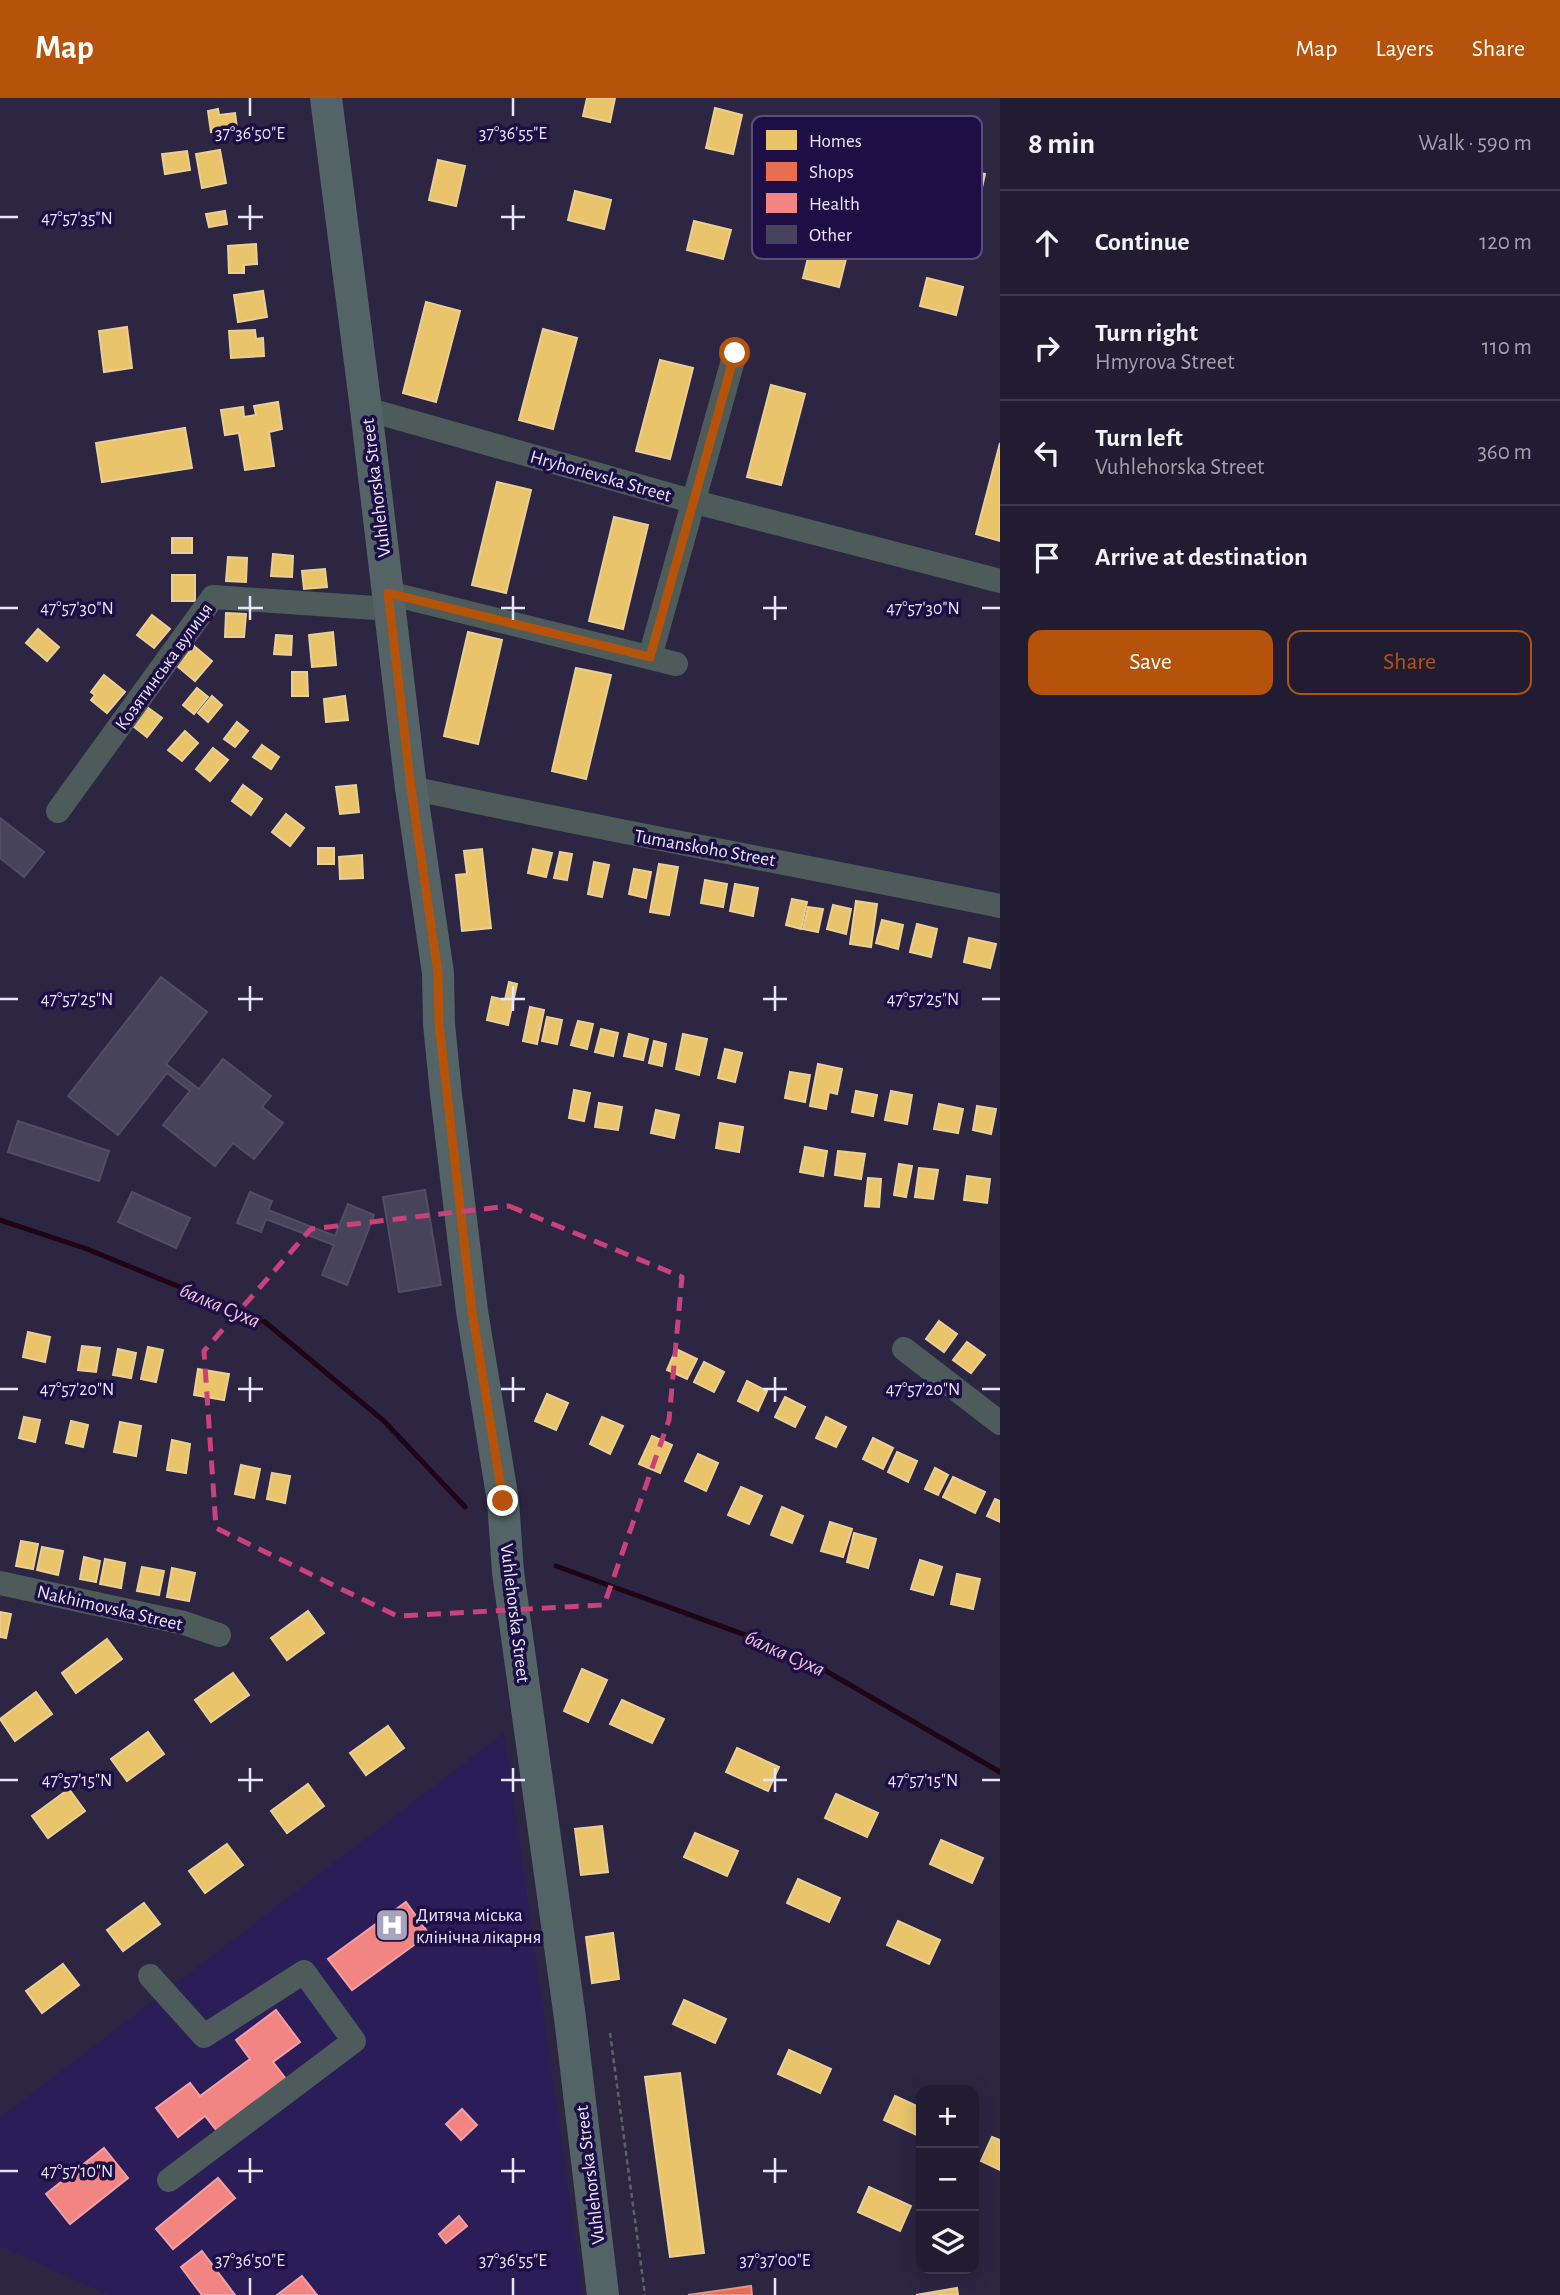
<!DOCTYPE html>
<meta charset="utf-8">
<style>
body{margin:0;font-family:"Alegreya Sans",sans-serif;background:#29253a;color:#f1f3f6}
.controls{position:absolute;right:21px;bottom:21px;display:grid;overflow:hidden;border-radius:14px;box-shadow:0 4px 18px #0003}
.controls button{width:63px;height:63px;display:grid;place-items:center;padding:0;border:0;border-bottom:2px solid #3e3a4d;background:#211c32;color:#f1f3f6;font:35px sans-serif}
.stop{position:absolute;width:21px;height:21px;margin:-16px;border:5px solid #b45309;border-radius:50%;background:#fff}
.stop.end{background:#b45309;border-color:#fff;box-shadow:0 2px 7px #0008}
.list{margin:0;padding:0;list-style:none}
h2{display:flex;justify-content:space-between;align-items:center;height:91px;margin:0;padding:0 28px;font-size:30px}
h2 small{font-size:23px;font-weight:400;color:#a2a1ac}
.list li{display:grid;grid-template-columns:46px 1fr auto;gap:21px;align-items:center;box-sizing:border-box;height:105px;padding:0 28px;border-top:2px solid #3e3a4d}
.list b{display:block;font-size:26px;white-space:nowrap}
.list p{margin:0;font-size:23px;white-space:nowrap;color:#a2a1ac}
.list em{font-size:23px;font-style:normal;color:#a2a1ac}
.actions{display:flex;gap:14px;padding:21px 28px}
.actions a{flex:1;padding:16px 0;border:2px solid #b45309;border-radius:14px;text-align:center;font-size:24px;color:#b45309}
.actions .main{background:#b45309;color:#fff}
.icon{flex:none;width:38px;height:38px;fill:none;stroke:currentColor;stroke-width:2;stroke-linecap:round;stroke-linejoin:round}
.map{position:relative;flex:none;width:1000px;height:2197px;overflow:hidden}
header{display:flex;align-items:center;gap:42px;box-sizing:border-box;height:98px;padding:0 35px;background:#b45309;color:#fff}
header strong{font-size:33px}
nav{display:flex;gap:38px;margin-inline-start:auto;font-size:24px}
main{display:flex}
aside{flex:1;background:#211c32}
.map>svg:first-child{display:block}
.built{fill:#2b1d58}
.homes{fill:#e9c46a;stroke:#e9ce96;stroke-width:2}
.shops{fill:#e76f51;stroke:#e79384;stroke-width:2}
.health{fill:#f28482;stroke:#efa1a7;stroke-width:2}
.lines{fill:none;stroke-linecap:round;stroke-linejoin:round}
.stream{stroke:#200314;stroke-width:5}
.building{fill:#47435b;stroke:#514d66;stroke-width:2}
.path{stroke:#5a6168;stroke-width:2.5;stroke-dasharray:5 3.5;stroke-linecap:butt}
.minor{stroke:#4d5b5a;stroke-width:24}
.major{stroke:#546366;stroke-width:32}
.route{stroke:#b45309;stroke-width:9}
.marked{fill:none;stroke:#ca417b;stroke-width:5;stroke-dasharray:14 9;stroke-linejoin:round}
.ticks{fill:none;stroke:#e8e6fc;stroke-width:2.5}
.labels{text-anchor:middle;stroke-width:7;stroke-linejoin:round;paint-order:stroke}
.street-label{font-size:19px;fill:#e8e6fc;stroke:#1d0e45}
.poi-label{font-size:19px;fill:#e8e6fc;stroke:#1d0e45;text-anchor:start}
.water-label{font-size:21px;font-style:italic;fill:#f4c2d9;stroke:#1d0e45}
.key{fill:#1d0e45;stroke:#5a4f7c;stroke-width:2}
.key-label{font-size:19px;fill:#e8e6fc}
.ticks-label{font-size:18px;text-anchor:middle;fill:#e8e6fc;stroke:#1d0e45;stroke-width:7;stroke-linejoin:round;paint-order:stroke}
</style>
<header>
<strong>Map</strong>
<nav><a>Map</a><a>Layers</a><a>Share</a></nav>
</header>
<main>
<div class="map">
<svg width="1000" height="2197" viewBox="0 0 1000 2197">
<rect width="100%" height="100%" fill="#2c2643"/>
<polygon class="built" points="504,1635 583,2197 109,2197 0,2148 0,2020"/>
<g class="homes">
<polygon points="587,0 615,0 610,24 583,18"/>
<polygon points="715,10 742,17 733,56 706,50"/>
<polygon points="218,11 219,17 235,15 237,30 211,34 208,13"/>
<polygon points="220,52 226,85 202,90 196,56"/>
<polygon points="187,53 190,72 165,76 162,56"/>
<polygon points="438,62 465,68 456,108 429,102"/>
<polygon points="957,70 985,76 976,116 948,110"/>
<polygon points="575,93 611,102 604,131 568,122"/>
<polygon points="225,113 227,126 209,129 206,116"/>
<polygon points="694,123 731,132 723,161 687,152"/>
<polygon points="256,146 257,166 244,167 244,175 229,175 228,148"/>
<polygon points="810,152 846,161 839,189 803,180"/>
<polygon points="927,180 963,189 956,217 920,208"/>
<polygon points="263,193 267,219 238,224 234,197"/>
<polygon points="426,204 460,213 436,304 403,295"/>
<polygon points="127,229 132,270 104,274 99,233"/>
<polygon points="543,231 577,240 553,331 519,322"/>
<polygon points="255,232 256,241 263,240 264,258 231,260 229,233"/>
<polygon points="660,262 693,270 670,361 636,353"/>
<polygon points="771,287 805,296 781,387 747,379"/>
<polygon points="278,304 282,331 269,334 274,368 245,372 239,335 225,337 221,312 243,309 244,319 256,317 254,308"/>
<polygon points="185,330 192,370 102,384 96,345"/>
<polygon points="1000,345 1000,443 976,436"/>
<polygon points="497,384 531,392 506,495 472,487"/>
<polygon points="614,419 648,427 623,531 589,523"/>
<rect x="172" y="440" width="20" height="15"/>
<polygon points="273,456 293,458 292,479 271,478"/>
<polygon points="228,459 247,460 246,484 226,483"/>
<polygon points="325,471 327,489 304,491 302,473"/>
<rect x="172" y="477" width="23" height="26"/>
<polygon points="226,515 246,516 244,539 225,539"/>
<polygon points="152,517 170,531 154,550 137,537"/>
<polygon points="38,531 59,549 47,563 26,545"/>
<polygon points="333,534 336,567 312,569 309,537"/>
<polygon points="468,534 502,542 478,646 444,638"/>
<polygon points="276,537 292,538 291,557 274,556"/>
<polygon points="194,548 212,563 195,583 177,568"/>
<polygon points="576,570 611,577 586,681 552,673"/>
<polygon points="292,574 307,574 308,598 292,598"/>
<polygon points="104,577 125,594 107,615 91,602 95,597 91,594"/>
<polygon points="197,590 208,599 194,616 183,607"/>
<polygon points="212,598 222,607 208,624 198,615"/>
<polygon points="345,598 348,622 326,624 324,601"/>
<polygon points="147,609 162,620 147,639 133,628"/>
<polygon points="237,624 248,633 235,649 224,641"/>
<polygon points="185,633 198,645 182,663 168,652"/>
<polygon points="262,647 279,659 271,671 253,659"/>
<polygon points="213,650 228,662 210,683 196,671"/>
<polygon points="243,687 262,701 251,717 232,703"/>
<polygon points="356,687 359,714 340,716 336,689"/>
<polygon points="286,716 304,730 290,748 272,734"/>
<rect x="318" y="750" width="16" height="16"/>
<polygon points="482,751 491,830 462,833 456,777 467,776 464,753"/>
<polygon points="533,751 552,755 546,779 528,775"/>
<polygon points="560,754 572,756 567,782 554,780"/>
<polygon points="362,757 363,780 340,781 339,759"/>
<polygon points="594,764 609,767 602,799 588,796"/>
<polygon points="659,766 678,769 669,817 650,814"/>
<polygon points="634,771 651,774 646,800 629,796"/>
<polygon points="705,782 727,786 723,809 701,805"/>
<polygon points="735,786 758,790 753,818 730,813"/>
<polygon points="792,801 807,804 801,831 786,827"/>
<polygon points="856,803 877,806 871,849 850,846"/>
<polygon points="833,807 851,811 846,836 827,831"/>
<polygon points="808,809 823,811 818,834 803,831"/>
<polygon points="882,822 903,827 898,851 876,845"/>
<polygon points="917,826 937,831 931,859 910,854"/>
<polygon points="969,840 996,846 990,870 964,864"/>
<polygon points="509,884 517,886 508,927 487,922 492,899 505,902"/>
<polygon points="530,909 544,912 537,946 523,943"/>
<polygon points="547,919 562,922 557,946 542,943"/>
<polygon points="578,923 593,926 587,951 571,947"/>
<polygon points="601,931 618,935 613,958 595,954"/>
<polygon points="629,936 648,941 643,962 624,958"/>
<polygon points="683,936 707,941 699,977 676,971"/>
<polygon points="654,943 666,946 662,968 649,965"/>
<polygon points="725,951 742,955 735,984 718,980"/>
<polygon points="818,966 842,971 837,996 829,994 826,1011 810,1008"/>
<polygon points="790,974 810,977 805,1004 785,1000"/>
<polygon points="574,992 590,995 584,1023 569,1020"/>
<polygon points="856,993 877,997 873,1018 852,1014"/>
<polygon points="891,993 912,997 907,1026 885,1022"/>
<polygon points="599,1005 622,1009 618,1032 595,1029"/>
<polygon points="939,1006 963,1011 958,1035 934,1031"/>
<polygon points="977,1008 996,1011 991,1036 973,1032"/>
<polygon points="656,1012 679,1017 674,1040 651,1035"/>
<polygon points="720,1025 743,1029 739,1054 716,1050"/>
<polygon points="805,1049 827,1053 823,1078 800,1074"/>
<polygon points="838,1053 865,1056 861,1081 835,1077"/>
<polygon points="899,1066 912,1068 906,1099 894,1097"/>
<polygon points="919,1070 938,1072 933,1101 915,1099"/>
<polygon points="967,1078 990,1081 987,1105 964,1102"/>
<polygon points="868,1080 881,1081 879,1109 865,1108"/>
<polygon points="939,1223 957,1236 944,1254 926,1241"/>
<polygon points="28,1234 50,1239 45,1264 23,1259"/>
<polygon points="967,1244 985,1257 971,1275 953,1262"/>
<polygon points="82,1248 100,1250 96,1274 78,1272"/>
<polygon points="148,1249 163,1252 156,1284 141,1281"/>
<polygon points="118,1251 136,1255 131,1280 113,1277"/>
<polygon points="676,1251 697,1261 687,1281 667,1272"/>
<polygon points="704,1264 724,1274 714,1294 694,1284"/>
<polygon points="198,1271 229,1276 224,1302 194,1297"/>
<polygon points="747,1283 767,1293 758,1313 738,1303"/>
<polygon points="547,1296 568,1305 556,1332 535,1323"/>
<polygon points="785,1299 805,1309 795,1329 775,1319"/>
<polygon points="24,1319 40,1322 35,1344 19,1340"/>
<polygon points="602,1319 623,1328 610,1356 590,1346"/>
<polygon points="826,1319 846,1329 836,1349 816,1340"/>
<polygon points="71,1323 88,1327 83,1349 66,1345"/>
<polygon points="120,1324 141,1328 136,1358 114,1354"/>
<polygon points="652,1338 672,1347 660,1375 639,1366"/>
<polygon points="873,1340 893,1350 883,1371 863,1361"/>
<polygon points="172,1342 190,1346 186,1375 167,1372"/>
<polygon points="897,1354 917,1363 908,1384 888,1374"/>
<polygon points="698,1356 718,1365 706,1393 685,1383"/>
<polygon points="241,1367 260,1371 254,1400 235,1396"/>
<polygon points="935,1370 948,1377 938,1397 925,1391"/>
<polygon points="272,1375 290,1378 285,1405 267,1401"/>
<polygon points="953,1379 985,1394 975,1415 943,1399"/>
<polygon points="741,1389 762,1398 749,1426 728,1417"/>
<polygon points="995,1401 1000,1403 1000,1424 987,1418"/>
<polygon points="782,1409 803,1418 792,1445 771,1437"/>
<polygon points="830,1424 852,1431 843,1459 821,1453"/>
<polygon points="854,1435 876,1441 868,1470 847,1464"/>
<polygon points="21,1443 38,1446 33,1471 16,1468"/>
<polygon points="42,1449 63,1453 58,1477 37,1472"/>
<polygon points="84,1459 100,1463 96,1484 80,1481"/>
<polygon points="105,1461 125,1465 121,1490 100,1486"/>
<polygon points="920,1462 942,1469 933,1497 911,1491"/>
<polygon points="142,1469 164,1473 159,1497 137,1493"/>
<polygon points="172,1470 195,1475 189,1503 167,1499"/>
<polygon points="957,1476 980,1481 973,1511 951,1506"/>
<polygon points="308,1513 324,1535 287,1562 271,1540"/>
<polygon points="0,1514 11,1516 6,1540 0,1539"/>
<polygon points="107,1541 122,1561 76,1595 62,1575"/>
<polygon points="582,1571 607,1582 588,1624 564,1613"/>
<polygon points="233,1575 249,1597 211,1624 195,1602"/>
<polygon points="36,1594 52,1616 15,1643 0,1621"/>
<polygon points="622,1602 664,1621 652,1645 610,1626"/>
<polygon points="388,1628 404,1650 366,1677 350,1655"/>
<polygon points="148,1634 164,1656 127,1683 111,1661"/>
<polygon points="737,1650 779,1669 768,1693 726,1674"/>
<polygon points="308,1686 324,1708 287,1735 271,1713"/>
<polygon points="69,1691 85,1713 48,1740 32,1718"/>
<polygon points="836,1696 878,1715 867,1739 825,1720"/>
<polygon points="602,1728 608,1774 581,1777 575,1731"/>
<polygon points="695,1735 738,1753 727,1778 684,1759"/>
<polygon points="941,1742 983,1760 972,1785 930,1766"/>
<polygon points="227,1746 243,1767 205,1795 189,1773"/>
<polygon points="798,1781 840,1800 829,1824 787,1805"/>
<polygon points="144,1805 160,1826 123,1853 107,1832"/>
<polygon points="898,1823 940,1842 929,1866 887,1847"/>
<polygon points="613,1835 619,1881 592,1885 586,1839"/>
<polygon points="63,1866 79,1887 42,1915 26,1893"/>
<polygon points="684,1902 726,1921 715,1945 673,1926"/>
<polygon points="789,1952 831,1971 820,1995 778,1976"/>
<polygon points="680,1975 704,2155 670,2159 645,1979"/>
<polygon points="895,1998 921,2010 921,2039 884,2022"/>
<polygon points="992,2039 1000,2042 1000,2072 981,2063"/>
<polygon points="869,2089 911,2108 900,2133 858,2114"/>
<polygon points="957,2190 958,2197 916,2197"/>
</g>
<polygon class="shops" points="751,2188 752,2197 688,2197"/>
<g class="health">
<polygon points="406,1804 429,1836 352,1892 328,1861"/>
<polygon points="276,1912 300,1944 273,1964 286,1981 217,2033 205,2018 178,2039 156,2010 190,1985 200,1998 250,1961 236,1942"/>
<polygon points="462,2011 477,2027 461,2042 446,2026"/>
<polygon points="104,2050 128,2080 70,2126 46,2096"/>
<polygon points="218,2080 235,2100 173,2151 156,2131"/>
<polygon points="459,2118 467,2128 446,2145 439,2136"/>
<polygon points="202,2153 235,2197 202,2197 181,2169"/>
<polygon points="302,2178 317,2197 277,2197"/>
</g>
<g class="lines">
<g class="stream">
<polyline points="0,1122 87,1151 265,1224 384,1323 465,1409"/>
<polyline points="556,1468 795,1555 1000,1674"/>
</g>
</g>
<g class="building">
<polygon points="0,720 44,754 24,779 0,760"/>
<polygon points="161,879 207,914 166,966 199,991 223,961 271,998 262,1009 283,1025 254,1061 233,1045 215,1068 163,1027 190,993 167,975 118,1037 68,998"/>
<polygon points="18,1023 109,1053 99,1083 8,1054"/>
<polygon points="425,1092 441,1187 399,1194 383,1099"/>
<polygon points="132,1094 190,1120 176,1150 118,1124"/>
<polygon points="250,1094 272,1103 268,1112 335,1138 348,1106 374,1117 347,1187 322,1177 334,1147 266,1121 261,1134 237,1125"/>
</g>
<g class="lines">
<polyline class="path" points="610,1935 645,2197"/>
<g class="minor">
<polyline points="366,311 695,404 1000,483"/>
<polyline points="388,495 676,566"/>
<polyline points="650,559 735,255"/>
<path d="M411,690C606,732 804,768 1000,808"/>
<polyline points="58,713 213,499 390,511"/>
<polyline points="904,1251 1000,1325"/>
<polyline points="0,1485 184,1525 219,1537"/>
<polyline points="150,1878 204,1938 304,1874 354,1943 169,2082"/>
</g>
<polyline class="major" points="326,0 366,311 411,690 438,875 439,926 446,996 472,1213 503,1403 508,1474 570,1920 603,2197"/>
</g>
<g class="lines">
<polyline class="route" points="503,1403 472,1213 439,926 438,875 411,690 388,495 650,559 735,255"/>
</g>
<path class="marked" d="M509,1108L682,1179L669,1322L604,1507L397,1518L216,1430L204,1253L311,1131Z"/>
<path class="ticks" d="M250,0V18M513,0V18M250,107V132M513,107V132M0,119H18M238,119H263M501,119H525M250,498V522M513,498V522M775,498V522M0,510H18M238,510H263M501,510H525M763,510H787M982,510H1000M250,888V913M513,888V913M775,888V913M0,901H18M238,901H263M501,901H525M763,901H787M982,901H1000M250,1279V1304M513,1279V1304M775,1279V1304M0,1291H18M238,1291H263M501,1291H525M763,1291H787M982,1291H1000M250,1670V1694M513,1670V1694M775,1670V1694M0,1682H18M238,1682H263M501,1682H525M763,1682H787M982,1682H1000M250,2060V2085M513,2060V2085M775,2060V2085M0,2073H18M238,2073H263M501,2073H525M763,2073H787M250,2180V2197M513,2180V2197M775,2180V2197"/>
<defs>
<g id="hospital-square" transform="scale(1.75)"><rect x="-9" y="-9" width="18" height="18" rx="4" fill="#a6a3bb" stroke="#1d0e45"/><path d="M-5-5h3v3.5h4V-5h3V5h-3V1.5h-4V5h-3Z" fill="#fff"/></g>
</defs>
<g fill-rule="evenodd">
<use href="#hospital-square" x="392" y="1827"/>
</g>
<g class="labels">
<g class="street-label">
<text transform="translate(601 377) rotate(16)" y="7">Hryhorievska Street</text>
<text transform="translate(375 390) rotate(-97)" y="7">Vuhlehorska Street</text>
<text transform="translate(163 568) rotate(-54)" y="7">Козятинська вулиця</text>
<text transform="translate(705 749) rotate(10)" y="7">Tumanskoho Street</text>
<text transform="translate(110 1509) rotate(13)" y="7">Nakhimovska Street</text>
<text transform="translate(516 1515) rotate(83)" y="7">Vuhlehorska Street</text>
<text transform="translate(589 2077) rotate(-97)" y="7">Vuhlehorska Street</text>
</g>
<g class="poi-label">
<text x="416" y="1823">Дитяча міська<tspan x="416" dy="22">клінічна лікарня</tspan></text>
</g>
<g class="water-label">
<text transform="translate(220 1207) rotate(23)" y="7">балка Суха</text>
<text transform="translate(785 1555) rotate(24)" y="7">балка Суха</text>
</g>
</g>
<rect x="752" y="18" width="230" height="143" rx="10" class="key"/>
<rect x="766" y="32" width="31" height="20" fill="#e9c46a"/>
<rect x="766" y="64" width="31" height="19" fill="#e76f51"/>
<rect x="766" y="95" width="31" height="20" fill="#f28482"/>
<rect x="766" y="127" width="31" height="19" fill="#47435b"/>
<g class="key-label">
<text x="809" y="49">Homes</text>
<text x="809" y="80">Shops</text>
<text x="809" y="112">Health</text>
<text x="809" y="143">Other</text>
</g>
<g class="ticks-label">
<text x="250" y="41">37°36'50"E</text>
<text x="513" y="41">37°36'55"E</text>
<text x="77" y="126">47°57'35"N</text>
<text x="77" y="516">47°57'30"N</text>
<text x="923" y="516">47°57'30"N</text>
<text x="77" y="907">47°57'25"N</text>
<text x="923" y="907">47°57'25"N</text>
<text x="77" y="1297">47°57'20"N</text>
<text x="923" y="1297">47°57'20"N</text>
<text x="77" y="1688">47°57'15"N</text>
<text x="923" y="1688">47°57'15"N</text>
<text x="77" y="2079">47°57'10"N</text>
<text x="250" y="2168">37°36'50"E</text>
<text x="513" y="2168">37°36'55"E</text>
<text x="775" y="2168">37°37'00"E</text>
</g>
</svg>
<div class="controls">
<button>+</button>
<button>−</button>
<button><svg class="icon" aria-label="layers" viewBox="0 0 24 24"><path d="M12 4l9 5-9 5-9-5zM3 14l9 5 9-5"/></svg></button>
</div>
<div class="stop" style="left:735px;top:255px"></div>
<div class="stop end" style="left:503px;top:1403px"></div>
</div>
<aside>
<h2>8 min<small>Walk · 590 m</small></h2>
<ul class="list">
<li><svg class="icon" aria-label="ahead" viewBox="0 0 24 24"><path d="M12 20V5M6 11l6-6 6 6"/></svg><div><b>Continue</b></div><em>120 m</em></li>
<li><svg class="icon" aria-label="right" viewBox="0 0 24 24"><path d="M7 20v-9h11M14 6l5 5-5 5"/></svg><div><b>Turn right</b><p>Hmyrova Street</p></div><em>110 m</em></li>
<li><svg class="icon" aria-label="left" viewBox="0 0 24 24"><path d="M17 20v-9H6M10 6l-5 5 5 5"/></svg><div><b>Turn left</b><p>Vuhlehorska Street</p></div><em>360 m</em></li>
<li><svg class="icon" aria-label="arrive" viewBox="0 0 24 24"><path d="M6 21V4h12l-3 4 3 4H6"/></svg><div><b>Arrive at destination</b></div></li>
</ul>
<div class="actions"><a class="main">Save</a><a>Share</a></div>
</aside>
</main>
